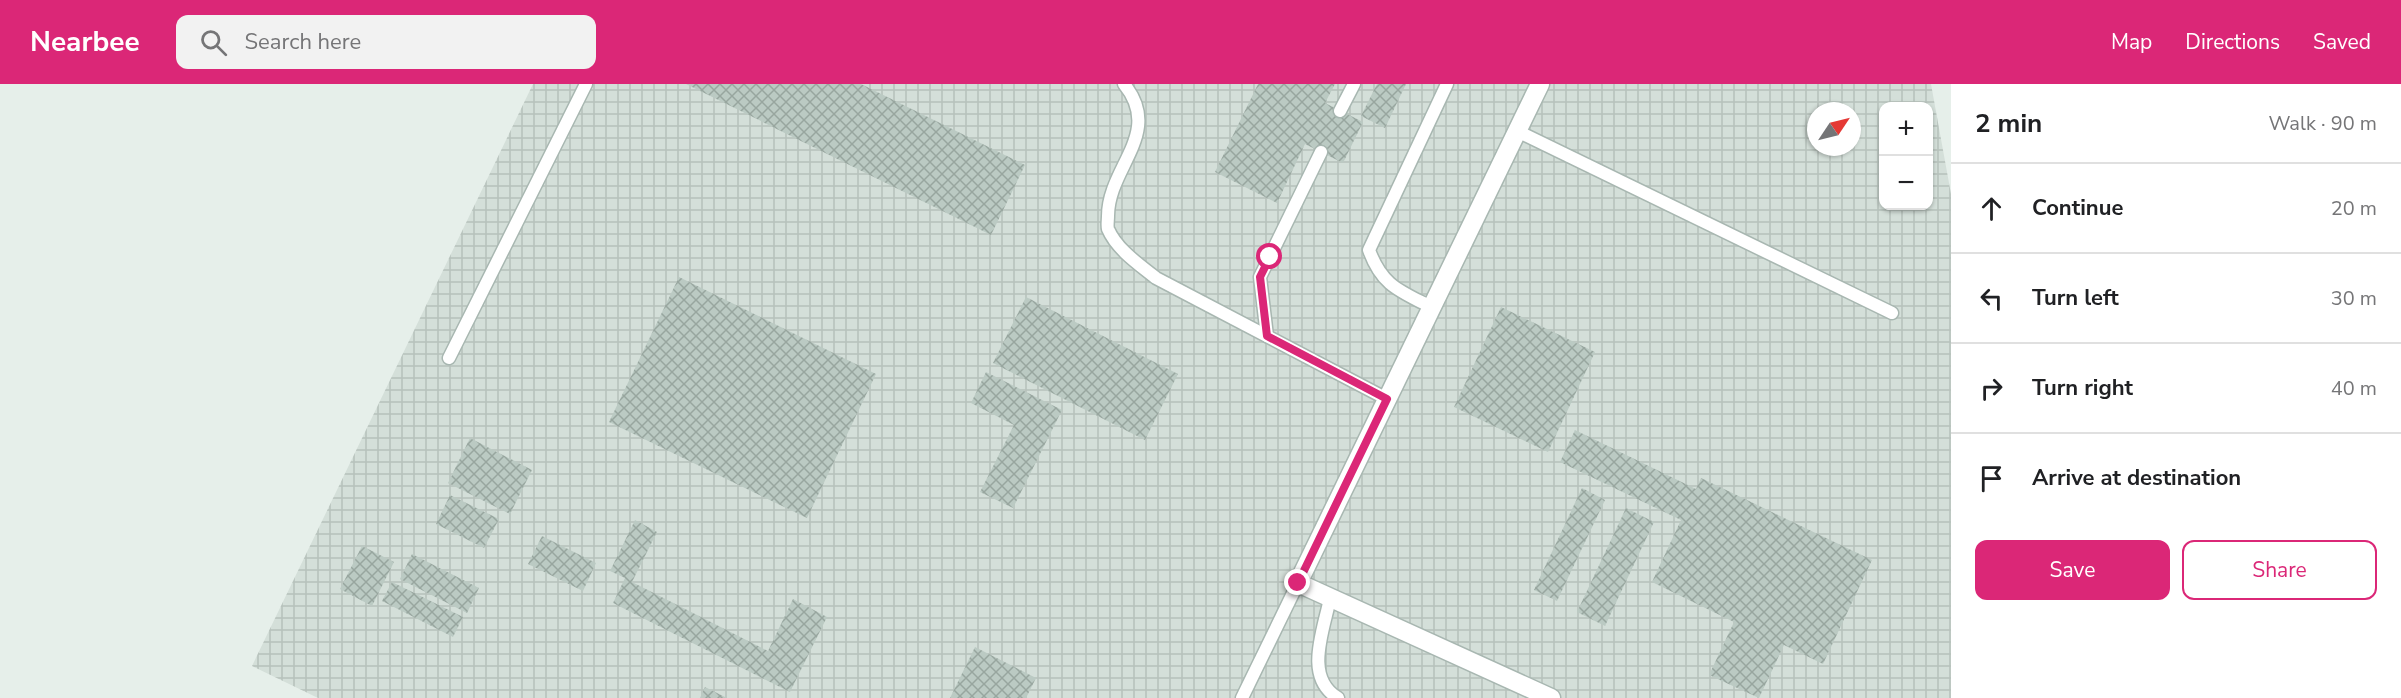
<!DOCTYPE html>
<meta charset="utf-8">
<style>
body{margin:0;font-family:"Nunito Sans",sans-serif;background:#f2f2f2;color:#202124}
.controls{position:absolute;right:18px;top:18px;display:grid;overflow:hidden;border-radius:12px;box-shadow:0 2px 4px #0004}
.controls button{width:54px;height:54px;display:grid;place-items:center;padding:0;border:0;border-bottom:2px solid #e0e0e0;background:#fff;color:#202124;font:30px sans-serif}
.compass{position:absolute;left:1807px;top:18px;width:54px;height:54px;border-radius:50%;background:#fff;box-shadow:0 2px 4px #0004;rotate:55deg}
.stop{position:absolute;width:18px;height:18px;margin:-14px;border:4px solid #db2777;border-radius:50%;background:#fff}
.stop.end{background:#db2777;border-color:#fff;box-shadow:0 2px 6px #0008}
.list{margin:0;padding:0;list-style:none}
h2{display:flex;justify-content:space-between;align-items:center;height:78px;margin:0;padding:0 24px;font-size:26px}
h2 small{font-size:20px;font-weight:400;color:#757577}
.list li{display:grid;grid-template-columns:39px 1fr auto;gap:18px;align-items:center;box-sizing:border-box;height:90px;padding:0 24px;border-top:2px solid #e0e0e0}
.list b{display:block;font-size:22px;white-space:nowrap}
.list em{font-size:20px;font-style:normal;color:#757577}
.actions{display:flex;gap:12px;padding:18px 24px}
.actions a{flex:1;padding:14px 0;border:2px solid #db2777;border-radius:12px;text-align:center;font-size:21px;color:#db2777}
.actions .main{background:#db2777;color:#fff}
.icon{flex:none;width:33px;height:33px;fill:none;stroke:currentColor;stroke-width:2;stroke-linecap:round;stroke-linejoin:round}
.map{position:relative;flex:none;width:1951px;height:614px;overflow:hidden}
header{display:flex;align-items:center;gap:36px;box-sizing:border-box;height:84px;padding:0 30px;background:#db2777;color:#fff}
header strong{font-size:28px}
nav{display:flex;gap:33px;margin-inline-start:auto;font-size:21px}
.search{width:420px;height:54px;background:#f2f2f2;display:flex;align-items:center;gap:15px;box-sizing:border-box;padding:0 21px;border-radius:12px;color:#757577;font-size:22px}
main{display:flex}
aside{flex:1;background:#fff}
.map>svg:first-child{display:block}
.industrial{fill:url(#industrial-grid);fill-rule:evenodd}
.building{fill:url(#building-cross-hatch)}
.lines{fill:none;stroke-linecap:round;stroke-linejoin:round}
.service-casing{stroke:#a8b7b1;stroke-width:15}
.minor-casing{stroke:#a8b7b1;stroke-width:21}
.service{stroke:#fff;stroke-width:12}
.minor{stroke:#fff;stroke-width:18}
.route{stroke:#db2777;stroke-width:8}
</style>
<header>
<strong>Nearbee</strong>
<div class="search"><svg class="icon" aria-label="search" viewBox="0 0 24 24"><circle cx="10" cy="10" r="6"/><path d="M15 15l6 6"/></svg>Search here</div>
<nav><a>Map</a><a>Directions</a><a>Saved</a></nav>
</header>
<main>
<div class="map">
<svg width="1951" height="614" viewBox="0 0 1951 614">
<defs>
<pattern id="industrial-grid" width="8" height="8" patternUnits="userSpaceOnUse" patternTransform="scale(1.5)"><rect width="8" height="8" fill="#d4dfd9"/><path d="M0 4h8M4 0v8" fill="none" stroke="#b6c1bb"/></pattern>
<pattern id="building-cross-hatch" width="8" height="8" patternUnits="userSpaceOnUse" patternTransform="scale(1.5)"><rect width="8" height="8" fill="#bbcac3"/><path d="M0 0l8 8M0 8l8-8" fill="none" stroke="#98a69f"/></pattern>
</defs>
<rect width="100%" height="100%" fill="#e6efea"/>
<path class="industrial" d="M533,0H1931L1951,110V614H318L252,582ZM1884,22H1928V122H1884ZM1816,27H1852V63H1816Z"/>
<g class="building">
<polygon points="686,0 861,0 1025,81 991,151"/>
<polygon points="1258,0 1335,0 1325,19 1363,38 1343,79 1305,60 1277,119 1215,88"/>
<polygon points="1377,0 1406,0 1385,44 1361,32"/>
<polygon points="679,193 876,290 807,434 609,338"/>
<polygon points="1026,213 1178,290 1145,356 993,279"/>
<polygon points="1501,223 1595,268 1548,368 1454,323"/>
<polygon points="986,288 1062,326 1013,424 980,408 1014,341 971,319"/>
<polygon points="1575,346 1696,405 1701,394 1872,476 1823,580 1784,561 1759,614 1709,591 1734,538 1652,498 1681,436 1560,378"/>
<polygon points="470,354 532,386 510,430 448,399"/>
<polygon points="1582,404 1605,416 1557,517 1534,506"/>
<polygon points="450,411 499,435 484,464 436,440"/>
<polygon points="1626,424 1654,438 1605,542 1577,528"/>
<polygon points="635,436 657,448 632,498 768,567 793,515 827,533 790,608 613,519 625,494 610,487"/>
<polygon points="542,452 596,479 583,507 528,480"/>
<polygon points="362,462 394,478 372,522 340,505"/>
<polygon points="412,470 479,504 467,529 400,495"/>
<polygon points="392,498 463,533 453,553 382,517"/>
<polygon points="975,563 1036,594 1026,614 950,614"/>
<polygon points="705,603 727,614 700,614"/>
</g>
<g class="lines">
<g class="service-casing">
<g id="service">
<path d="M1124,0C1164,49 1108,83 1108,132C1108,136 1107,142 1108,145C1117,166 1140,181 1156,194L1387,315"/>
<polyline points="1340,27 1354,0"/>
<polyline points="1517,47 1892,229"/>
<path d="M1431,223C1400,207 1382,202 1369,166L1447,0"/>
<polyline points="1267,252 1260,193 1321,68"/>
<polyline points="449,274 586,0"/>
<path d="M1330,514C1324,546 1303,593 1338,614"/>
<polyline points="1242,614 1298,499"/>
</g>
</g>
<g class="minor-casing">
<polyline id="minor" points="1540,0 1298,499 1551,614"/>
</g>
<use href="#service" class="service"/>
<use href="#minor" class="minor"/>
</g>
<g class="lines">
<polyline class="route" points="1270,173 1260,193 1267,252 1387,315 1298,499"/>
</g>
</svg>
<div class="controls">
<button>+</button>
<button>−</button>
</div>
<svg class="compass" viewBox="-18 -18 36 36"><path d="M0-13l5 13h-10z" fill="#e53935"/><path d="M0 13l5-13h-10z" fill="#757577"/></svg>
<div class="stop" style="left:1270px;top:173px"></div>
<div class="stop end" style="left:1298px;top:499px"></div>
</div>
<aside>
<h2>2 min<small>Walk · 90 m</small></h2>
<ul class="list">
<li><svg class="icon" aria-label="ahead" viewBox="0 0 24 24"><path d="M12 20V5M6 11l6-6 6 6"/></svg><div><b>Continue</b></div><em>20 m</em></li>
<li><svg class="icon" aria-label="left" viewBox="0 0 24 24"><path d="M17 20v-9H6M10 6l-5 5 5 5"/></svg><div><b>Turn left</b></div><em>30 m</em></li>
<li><svg class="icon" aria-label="right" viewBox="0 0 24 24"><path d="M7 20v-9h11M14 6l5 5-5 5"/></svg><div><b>Turn right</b></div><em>40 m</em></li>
<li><svg class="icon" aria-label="arrive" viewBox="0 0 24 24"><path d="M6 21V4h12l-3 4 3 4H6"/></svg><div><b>Arrive at destination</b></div></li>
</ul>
<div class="actions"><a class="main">Save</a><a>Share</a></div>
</aside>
</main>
